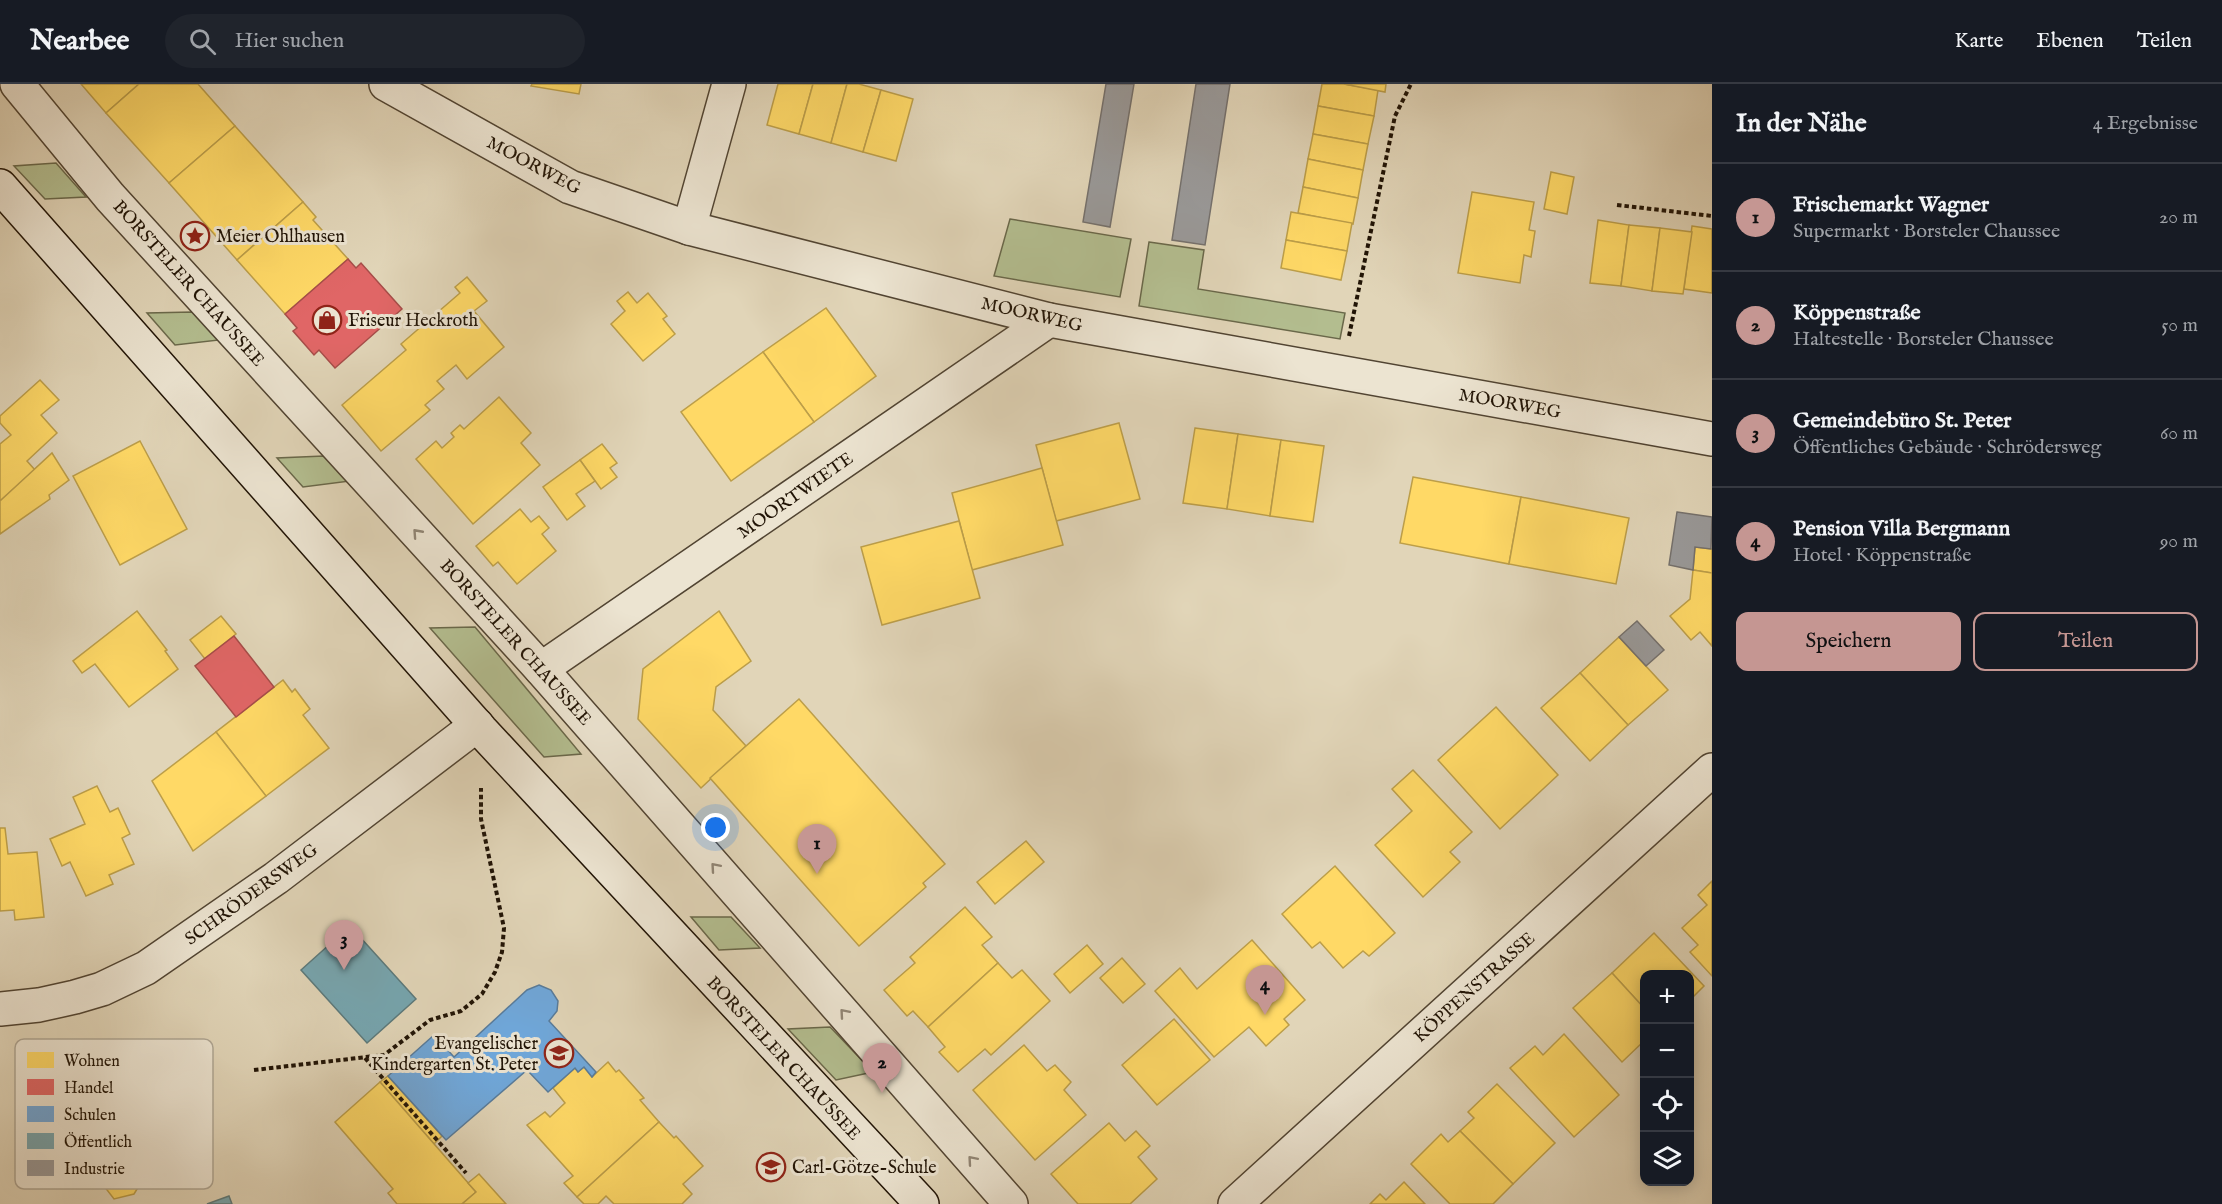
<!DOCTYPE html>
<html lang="de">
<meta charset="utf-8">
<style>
body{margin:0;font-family:"IM FELL English",serif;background:#20242c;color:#f1f3f6}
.controls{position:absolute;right:18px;bottom:18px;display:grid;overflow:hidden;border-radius:12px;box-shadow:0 3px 15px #0003}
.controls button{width:54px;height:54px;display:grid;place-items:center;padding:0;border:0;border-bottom:2px solid #363941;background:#171b24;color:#f1f3f6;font:30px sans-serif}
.you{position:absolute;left:716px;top:744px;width:21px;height:21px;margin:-15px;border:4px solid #fff;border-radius:50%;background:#1a73e8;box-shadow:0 0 0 9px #1a73e833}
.badge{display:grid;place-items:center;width:39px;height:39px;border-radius:50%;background:#c59692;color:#111;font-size:20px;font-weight:700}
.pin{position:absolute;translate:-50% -50px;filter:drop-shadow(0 2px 3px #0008)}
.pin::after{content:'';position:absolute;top:32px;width:21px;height:18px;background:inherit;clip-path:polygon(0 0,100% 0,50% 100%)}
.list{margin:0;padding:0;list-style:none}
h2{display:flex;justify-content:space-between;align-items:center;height:78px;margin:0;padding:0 24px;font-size:26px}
h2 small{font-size:20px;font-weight:400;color:#9ea1a6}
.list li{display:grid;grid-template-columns:39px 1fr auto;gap:18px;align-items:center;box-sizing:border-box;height:108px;padding:0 24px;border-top:2px solid #363941}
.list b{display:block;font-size:22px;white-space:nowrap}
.list p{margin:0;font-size:20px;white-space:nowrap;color:#9ea1a6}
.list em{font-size:20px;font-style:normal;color:#9ea1a6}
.actions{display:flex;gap:12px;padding:18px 24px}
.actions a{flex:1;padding:14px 0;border:2px solid #c59692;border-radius:12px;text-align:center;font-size:21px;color:#c59692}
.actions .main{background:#c59692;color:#111}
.icon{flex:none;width:33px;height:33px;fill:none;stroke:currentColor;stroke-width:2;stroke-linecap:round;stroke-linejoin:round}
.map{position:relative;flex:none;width:1712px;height:1120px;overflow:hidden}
header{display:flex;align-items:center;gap:36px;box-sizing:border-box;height:84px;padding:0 30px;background:#171b24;border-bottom:2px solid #363941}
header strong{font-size:28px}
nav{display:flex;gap:33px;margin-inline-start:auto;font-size:21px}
.search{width:420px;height:54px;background:#20242c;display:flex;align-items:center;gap:15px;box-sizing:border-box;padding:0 21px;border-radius:33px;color:#9ea1a6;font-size:22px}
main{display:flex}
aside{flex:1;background:#171b24}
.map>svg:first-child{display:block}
.green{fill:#b3bd8f;stroke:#6a684a;stroke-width:1.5}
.homes{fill:#ffd966;stroke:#bc9e49;stroke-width:1.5}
.shops{fill:#e06666;stroke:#a74d49;stroke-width:1.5}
.schools{fill:#6fa8dc;stroke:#587c9c;stroke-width:1.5}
.public{fill:#76a5af;stroke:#5c7a7c;stroke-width:1.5}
.industry{fill:#999;stroke:#75716d;stroke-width:1.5}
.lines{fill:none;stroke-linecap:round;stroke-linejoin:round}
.minor-casing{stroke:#514432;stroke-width:36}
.secondary-casing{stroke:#211406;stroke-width:36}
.path{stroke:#211406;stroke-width:4;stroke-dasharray:4.5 3;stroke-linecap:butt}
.minor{stroke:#ece4d1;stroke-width:33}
.secondary{stroke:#ece4d1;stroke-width:33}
.oneway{stroke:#918676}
.labels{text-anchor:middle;stroke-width:6;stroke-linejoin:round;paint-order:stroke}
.street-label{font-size:18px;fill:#211406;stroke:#ece4d1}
.poi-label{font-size:18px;fill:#211406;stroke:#ece4d1;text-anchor:start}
.key{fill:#ece4d1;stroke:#afa694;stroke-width:1.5}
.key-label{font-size:16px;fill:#211406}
</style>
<header>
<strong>Nearbee</strong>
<div class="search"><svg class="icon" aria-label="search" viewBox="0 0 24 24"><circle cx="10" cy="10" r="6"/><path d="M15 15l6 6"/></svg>Hier suchen</div>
<nav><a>Karte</a><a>Ebenen</a><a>Teilen</a></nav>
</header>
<main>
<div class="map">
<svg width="1712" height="1120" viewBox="0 0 1712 1120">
<rect width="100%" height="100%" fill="#e1d5b8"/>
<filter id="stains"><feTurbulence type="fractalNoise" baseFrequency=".00333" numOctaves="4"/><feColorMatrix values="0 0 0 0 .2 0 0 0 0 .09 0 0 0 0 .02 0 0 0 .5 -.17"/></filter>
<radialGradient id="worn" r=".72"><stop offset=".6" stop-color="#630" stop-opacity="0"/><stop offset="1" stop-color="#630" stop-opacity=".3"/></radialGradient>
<g class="green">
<polygon points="56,79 86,113 45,115 14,82"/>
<polygon points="1010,135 1131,155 1120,213 994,192"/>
<polygon points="1149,158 1204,166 1198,205 1345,229 1340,255 1139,222"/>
<polygon points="193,228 219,256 175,261 147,229"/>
<polygon points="324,372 350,397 303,403 277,374"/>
<polygon points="475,543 581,670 544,673 430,544"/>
<polygon points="691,833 731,833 760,864 719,866"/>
<polygon points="830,943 833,946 873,988 836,996 788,945"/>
</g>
<g class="homes">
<polygon points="81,0 139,0 106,29"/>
<polygon points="139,0 198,0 235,42 169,99 106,29"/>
<polygon points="532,0 581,0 579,10 531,2"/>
<polygon points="778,0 813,0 799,50 767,41"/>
<polygon points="813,0 847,0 831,59 799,50"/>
<polygon points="847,0 859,0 881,6 863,68 831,59"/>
<polygon points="1322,0 1344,0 1378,6 1374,32 1318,22"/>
<polygon points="1344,0 1386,0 1385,8"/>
<polygon points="881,6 913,15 896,77 863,68"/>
<polygon points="1318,22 1374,32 1368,60 1313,50"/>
<polygon points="235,42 303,118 237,176 169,99"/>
<polygon points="1313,50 1368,60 1363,86 1308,75"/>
<polygon points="1308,75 1363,86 1358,114 1303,103"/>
<polygon points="1551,88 1574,93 1567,130 1544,125"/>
<polygon points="1303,103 1358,114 1353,140 1298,129"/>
<polygon points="1472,108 1534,118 1529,146 1535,147 1531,173 1524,171 1520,199 1458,189"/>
<polygon points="303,118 316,133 313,136 348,175 285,230 237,176"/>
<polygon points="1291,128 1352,139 1347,167 1286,156"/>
<polygon points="1598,136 1629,141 1621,202 1590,199"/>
<polygon points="1629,141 1660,144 1652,207 1621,202"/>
<polygon points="1692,142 1712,145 1712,209 1684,205"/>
<polygon points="1660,144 1692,148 1683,210 1652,207"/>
<polygon points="1286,156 1347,167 1341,196 1281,184"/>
<polygon points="467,193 487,217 474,227 504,263 467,295 456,281 437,297 444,305 425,321 430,326 381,367 342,321 406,266 401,260 460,209 455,203"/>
<polygon points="628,208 637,219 648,209 667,232 663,235 675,250 643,277 611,240 625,227 617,217"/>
<polygon points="826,224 876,292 814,338 763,268"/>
<polygon points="763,268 814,338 731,397 681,328"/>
<polygon points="40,296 59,316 41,331 57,349 27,377 35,386 0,417 0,360 11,351 0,339 0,332"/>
<polygon points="499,313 531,349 521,359 540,381 473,440 416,375 436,357 442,364 454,353 451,349 460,341 464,345"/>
<polygon points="1119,339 1140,415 1056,437 1036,361"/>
<polygon points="1195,344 1238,350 1227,425 1183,419"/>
<polygon points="1238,350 1281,356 1270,432 1227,425"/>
<polygon points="1281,356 1324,362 1313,438 1270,432"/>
<polygon points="140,357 187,445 120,481 73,392"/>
<polygon points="602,360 617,379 610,384 617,393 601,405 580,376"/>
<polygon points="52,369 69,396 49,411 50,415 0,450 0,417"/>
<polygon points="580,376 595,397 576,410 585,422 567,436 543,403"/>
<polygon points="1042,384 1063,461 972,486 952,409"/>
<polygon points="1413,393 1521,413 1509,480 1400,459"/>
<polygon points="1521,413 1629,434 1616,500 1509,480"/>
<polygon points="520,425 531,438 539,432 549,444 542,450 556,467 517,500 498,478 493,482 476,462"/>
<polygon points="959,437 980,514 882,541 861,463"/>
<polygon points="1695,463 1712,465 1712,489 1693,486"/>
<polygon points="1693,486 1712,489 1712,562 1700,548 1691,556 1670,532 1690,515"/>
<polygon points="137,527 167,566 165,567 178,585 129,623 95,580 82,589 73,577"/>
<polygon points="719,527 751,577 716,603 713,626 746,662 701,704 638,635 643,585"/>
<polygon points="221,532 236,550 205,575 190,556"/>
<polygon points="1619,553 1668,606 1628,641 1580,589"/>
<polygon points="1580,589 1628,641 1590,677 1541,624"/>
<polygon points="283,596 292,608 295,605 310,625 303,631 329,664 266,712 216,648"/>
<polygon points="799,615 945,780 923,799 926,803 859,862 710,694"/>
<polygon points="1496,623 1558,691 1500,745 1438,676"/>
<polygon points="216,648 266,712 193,767 152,697"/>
<polygon points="1413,686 1472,748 1450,768 1460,778 1423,813 1375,761 1412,727 1392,705"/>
<polygon points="97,702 110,728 118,724 130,750 122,754 134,780 109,791 113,800 86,812 70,778 62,782 50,755 85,740 73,713"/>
<polygon points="0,744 5,744 8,770 37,768 44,833 15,836 14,826 0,827"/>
<polygon points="1026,757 1044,778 995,820 977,798"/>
<polygon points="1335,782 1395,849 1369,872 1363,867 1343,884 1320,858 1312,864 1282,830"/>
<polygon points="1712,797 1712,892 1690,868 1698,861 1682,844 1707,821 1698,811"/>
<polygon points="965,823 992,853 982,861 998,879 928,943 913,927 907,932 884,906 915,879 910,873"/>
<polygon points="1654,849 1704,902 1690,916 1690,890 1644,890 1644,924 1612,889"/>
<polygon points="1252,856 1305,916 1284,935 1289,941 1266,962 1249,943 1214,973 1155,907 1180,884 1197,905"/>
<polygon points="1087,861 1103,880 1070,909 1054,890"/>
<polygon points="1122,874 1145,900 1123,919 1100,894"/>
<polygon points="998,879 1012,894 1022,886 1050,917 991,971 985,965 958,988 939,968 945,963 928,943"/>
<polygon points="1612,889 1644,924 1644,957 1622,978 1573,924"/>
<polygon points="1174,935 1210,976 1157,1021 1122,981"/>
<polygon points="1564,950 1619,1011 1574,1053 1510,984 1535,962 1543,971"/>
<polygon points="1024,961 1047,987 1055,981 1071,998 1064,1006 1086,1031 1035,1076 973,1006"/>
<polygon points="608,978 616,988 619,986 644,1014 640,1016 659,1038 577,1113 564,1099 573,1092 527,1041 545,1028 550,1033 565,1019 553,1004 575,984 578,988 584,983 592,993"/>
<polygon points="388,992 442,1052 434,1060 380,998"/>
<polygon points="380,998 476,1108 462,1120 397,1120 388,1109 393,1105 335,1038"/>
<polygon points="1497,1000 1555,1059 1513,1100 1460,1047 1474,1034 1468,1028"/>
<polygon points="659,1038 674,1054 676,1052 703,1082 683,1100 692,1110 682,1120 614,1120 606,1112 598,1120 584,1120 577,1113"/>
<polygon points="1109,1039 1125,1057 1136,1047 1150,1062 1138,1073 1157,1095 1130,1120 1078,1120 1051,1090"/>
<polygon points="1460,1047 1513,1100 1493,1120 1450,1120 1411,1080 1441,1050 1448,1058"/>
<polygon points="134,1078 145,1092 134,1110 114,1115 104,1102 115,1085"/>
<polygon points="479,1090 506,1120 462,1120 476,1108 468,1099"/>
<polygon points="1404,1098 1425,1120 1370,1120 1380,1110 1386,1116"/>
</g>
<g class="shops">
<polygon points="348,175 356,184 361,179 402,225 335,284 319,266 314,271 293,247 297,244 285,230"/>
<polygon points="234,552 274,603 236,633 195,582"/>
</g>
<polygon class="schools" points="539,901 551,906 558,917 557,927 549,937 596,988 592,993 584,983 578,988 575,984 548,1008 527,986 446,1056 388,992 434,951 454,973 527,906"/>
<g class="public">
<polygon points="350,842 416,915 367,959 301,886"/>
<polygon points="229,1112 232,1120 207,1120"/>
</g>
<g class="industry">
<polygon points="1106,0 1134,0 1110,143 1083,138"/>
<polygon points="1196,0 1230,0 1205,161 1172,156"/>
<polygon points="1677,428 1712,433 1711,465 1695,463 1693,486 1669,481"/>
<polygon points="1637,537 1664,566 1646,582 1619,553"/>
</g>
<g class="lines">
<g class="minor-casing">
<g id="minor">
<polyline points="17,0 110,113 541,585 1011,1120"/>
<polyline points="386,0 570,103 689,144 1049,236 1712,355"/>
<polyline points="689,144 729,0"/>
<polyline points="541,585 1049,236"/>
<polyline points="0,925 39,921 75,913 102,905 146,884 276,794 477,641"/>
<polyline points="1235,1120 1712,686"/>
</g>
</g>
<g class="secondary-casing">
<polyline id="secondary" points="0,102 481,646 922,1120"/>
</g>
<g class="path">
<polyline points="1617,121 1712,132"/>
<polyline points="1349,252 1395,32 1411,0"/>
<polyline points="365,974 466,1089"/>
<polyline points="254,986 384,971 430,936 461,927 482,910 495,888 502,868 504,844 481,735 481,704"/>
</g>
<use href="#minor" class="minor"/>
<use href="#secondary" class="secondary"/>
</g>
<defs><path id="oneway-chevron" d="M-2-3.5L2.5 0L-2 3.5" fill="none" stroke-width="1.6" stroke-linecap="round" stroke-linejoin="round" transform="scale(1.5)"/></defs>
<g class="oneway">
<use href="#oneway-chevron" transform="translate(417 449) rotate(-132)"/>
<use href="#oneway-chevron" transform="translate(715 783) rotate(-131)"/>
<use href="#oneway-chevron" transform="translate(844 929) rotate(-131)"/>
<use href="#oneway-chevron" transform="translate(972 1076) rotate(-131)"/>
</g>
<defs>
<g id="sight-ring" transform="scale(1.5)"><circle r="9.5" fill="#ece4d1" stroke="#8f2418" stroke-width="1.5"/><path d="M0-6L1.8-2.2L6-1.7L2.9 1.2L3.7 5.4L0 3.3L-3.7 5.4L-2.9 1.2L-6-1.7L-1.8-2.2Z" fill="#8f2418"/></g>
<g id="shop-ring" transform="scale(1.5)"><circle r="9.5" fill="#ece4d1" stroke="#8f2418" stroke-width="1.5"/><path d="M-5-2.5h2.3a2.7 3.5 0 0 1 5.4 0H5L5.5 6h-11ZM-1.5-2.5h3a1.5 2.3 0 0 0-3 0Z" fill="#8f2418"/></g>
<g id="school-ring" transform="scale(1.5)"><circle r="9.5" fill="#ece4d1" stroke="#8f2418" stroke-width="1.5"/><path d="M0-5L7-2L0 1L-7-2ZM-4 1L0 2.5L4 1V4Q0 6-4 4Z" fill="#8f2418"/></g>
</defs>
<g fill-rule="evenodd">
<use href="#sight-ring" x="195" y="152"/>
<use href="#shop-ring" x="327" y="236"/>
<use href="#school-ring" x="559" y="969"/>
<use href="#school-ring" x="771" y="1083"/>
</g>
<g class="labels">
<g class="street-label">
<text transform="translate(534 81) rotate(28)" y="6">MOORWEG</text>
<text transform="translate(189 199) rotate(48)" y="6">BORSTELER CHAUSSEE</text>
<text transform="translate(1032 230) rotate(13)" y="6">MOORWEG</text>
<text transform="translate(1510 319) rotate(10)" y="6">MOORWEG</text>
<text transform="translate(795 411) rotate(-35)" y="6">MOORTWIETE</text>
<text transform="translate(516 558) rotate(48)" y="6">BORSTELER CHAUSSEE</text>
<text transform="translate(251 810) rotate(-36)" y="6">SCHRÖDERSWEG</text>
<text transform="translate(1474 903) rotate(-42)" y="6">KÖPPENSTRASSE</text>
<text transform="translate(784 974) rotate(47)" y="6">BORSTELER CHAUSSEE</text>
</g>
<g class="poi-label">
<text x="216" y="158">Meier Ohlhausen</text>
<text x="348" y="242">Friseur Heckroth</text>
<text x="538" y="965" text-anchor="end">Evangelischer<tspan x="538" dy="21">Kindergarten St. Peter</tspan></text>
<text x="792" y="1089">Carl-Götze-Schule</text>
</g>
</g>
<rect x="15" y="955" width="198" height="150" rx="9" class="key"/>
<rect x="27" y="968" width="27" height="16" fill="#ffd966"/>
<rect x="27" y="995" width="27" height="16" fill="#e06666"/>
<rect x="27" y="1022" width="27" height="16" fill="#6fa8dc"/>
<rect x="27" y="1049" width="27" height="16" fill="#76a5af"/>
<rect x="27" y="1076" width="27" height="16" fill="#999"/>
<g class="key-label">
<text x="64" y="982">Wohnen</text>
<text x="64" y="1009">Handel</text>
<text x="64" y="1036">Schulen</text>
<text x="64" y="1063">Öffentlich</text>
<text x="64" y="1090">Industrie</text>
</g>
<rect width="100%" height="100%" filter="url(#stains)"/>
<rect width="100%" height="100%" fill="url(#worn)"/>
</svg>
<div class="controls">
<button>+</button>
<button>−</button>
<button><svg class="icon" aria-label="locate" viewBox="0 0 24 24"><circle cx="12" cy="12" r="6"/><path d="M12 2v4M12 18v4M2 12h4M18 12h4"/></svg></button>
<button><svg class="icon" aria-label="layers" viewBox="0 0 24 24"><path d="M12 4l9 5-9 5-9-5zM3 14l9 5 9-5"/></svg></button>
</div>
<div class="you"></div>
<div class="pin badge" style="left:817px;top:790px">1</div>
<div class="pin badge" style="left:882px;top:1009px">2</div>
<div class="pin badge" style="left:344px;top:886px">3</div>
<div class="pin badge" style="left:1265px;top:931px">4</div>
</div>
<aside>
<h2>In der Nähe<small>4 Ergebnisse</small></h2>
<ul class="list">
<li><span class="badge">1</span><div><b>Frischemarkt Wagner</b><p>Supermarkt · Borsteler Chaussee</p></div><em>20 m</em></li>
<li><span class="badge">2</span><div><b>Köppenstraße</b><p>Haltestelle · Borsteler Chaussee</p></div><em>50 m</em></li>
<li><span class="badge">3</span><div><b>Gemeindebüro St. Peter</b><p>Öffentliches Gebäude · Schrödersweg</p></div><em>60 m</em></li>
<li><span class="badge">4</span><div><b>Pension Villa Bergmann</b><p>Hotel · Köppenstraße</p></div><em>90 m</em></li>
</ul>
<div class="actions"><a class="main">Speichern</a><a>Teilen</a></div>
</aside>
</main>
